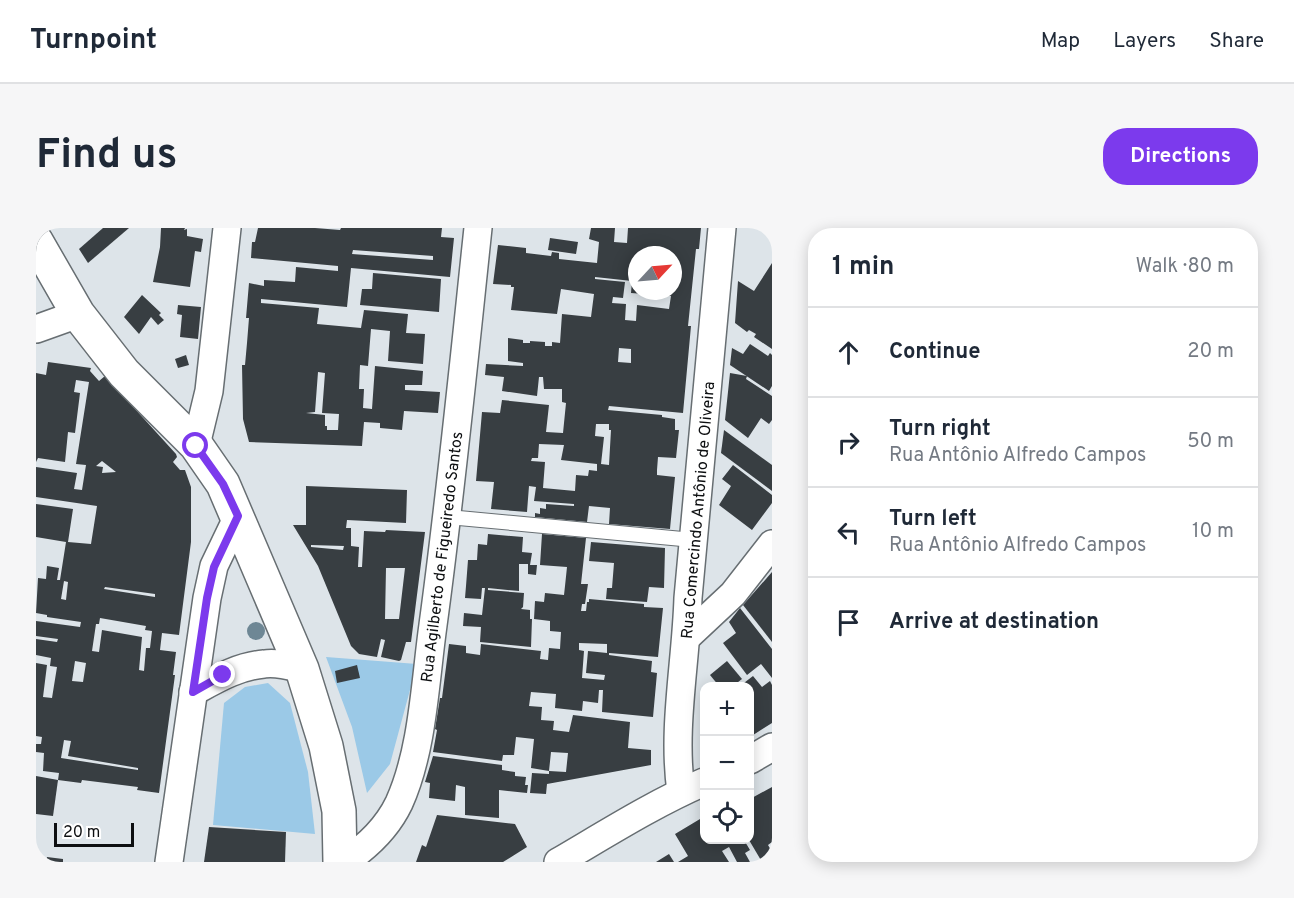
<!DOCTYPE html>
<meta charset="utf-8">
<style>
body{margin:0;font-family:Overpass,sans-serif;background:#f6f6f7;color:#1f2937}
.controls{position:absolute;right:18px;bottom:18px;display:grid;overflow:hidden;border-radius:12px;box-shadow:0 3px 15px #0003}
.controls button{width:54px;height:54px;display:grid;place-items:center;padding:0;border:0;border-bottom:2px solid #e0e1e3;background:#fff;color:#1f2937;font:30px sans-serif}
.compass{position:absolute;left:592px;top:18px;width:54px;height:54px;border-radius:50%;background:#fff;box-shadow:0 3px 15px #0003;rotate:64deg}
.scale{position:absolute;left:18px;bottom:15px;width:80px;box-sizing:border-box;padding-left:6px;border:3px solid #0d0f11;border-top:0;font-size:16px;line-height:21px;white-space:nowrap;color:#0d0f11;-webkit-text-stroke:4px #fff;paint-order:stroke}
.stop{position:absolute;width:18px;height:18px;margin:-14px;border:4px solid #7c3aed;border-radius:50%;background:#fff}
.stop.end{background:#7c3aed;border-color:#fff;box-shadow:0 2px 6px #0008}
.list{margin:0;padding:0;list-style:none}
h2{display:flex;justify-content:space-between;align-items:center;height:78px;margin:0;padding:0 24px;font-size:26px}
h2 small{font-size:20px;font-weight:400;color:#747a83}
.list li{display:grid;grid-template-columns:39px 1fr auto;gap:18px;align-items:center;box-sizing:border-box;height:90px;padding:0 24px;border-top:2px solid #e0e1e3}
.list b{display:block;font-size:22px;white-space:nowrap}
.list p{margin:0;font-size:20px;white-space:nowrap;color:#747a83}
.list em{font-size:20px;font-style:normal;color:#747a83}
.icon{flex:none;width:33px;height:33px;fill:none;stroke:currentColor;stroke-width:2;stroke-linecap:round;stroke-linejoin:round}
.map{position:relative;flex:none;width:736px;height:634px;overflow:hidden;border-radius:24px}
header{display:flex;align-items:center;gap:36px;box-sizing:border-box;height:84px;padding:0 30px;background:#fff;border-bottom:2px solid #e0e1e3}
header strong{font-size:28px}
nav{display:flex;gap:33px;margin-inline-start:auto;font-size:21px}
.intro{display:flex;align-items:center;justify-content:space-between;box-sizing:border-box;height:144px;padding:0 36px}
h1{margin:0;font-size:42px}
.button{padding:15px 27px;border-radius:24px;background:#7c3aed;color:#fff;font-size:21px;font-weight:700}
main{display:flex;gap:36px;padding:0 36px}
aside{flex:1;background:#fff;border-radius:24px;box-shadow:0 3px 15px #0003}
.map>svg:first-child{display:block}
.green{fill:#9bc9e7}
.building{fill:#383e42;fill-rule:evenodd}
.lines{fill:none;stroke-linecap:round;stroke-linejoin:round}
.service-casing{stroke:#676e72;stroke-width:16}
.minor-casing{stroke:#676e72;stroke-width:30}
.tertiary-casing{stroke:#676e72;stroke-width:36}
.service{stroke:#fff;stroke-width:14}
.minor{stroke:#fff;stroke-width:27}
.tertiary{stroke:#fff;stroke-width:33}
.tree{fill:#6e8795}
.route{stroke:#7c3aed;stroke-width:8}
.labels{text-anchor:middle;stroke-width:6;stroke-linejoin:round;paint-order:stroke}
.street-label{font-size:16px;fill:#0d0f11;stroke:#fff}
</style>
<header>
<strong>Turnpoint</strong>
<nav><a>Map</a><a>Layers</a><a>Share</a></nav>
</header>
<div class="intro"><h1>Find us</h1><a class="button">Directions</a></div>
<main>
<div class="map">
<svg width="736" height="634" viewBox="0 0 736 634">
<rect width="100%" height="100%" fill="#dde4e9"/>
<g class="green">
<polygon points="290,429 381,436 354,536 331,565 316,499"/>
<polygon points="232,455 254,475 272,544 279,606 177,597 188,475 209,459"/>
</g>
<g class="building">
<polygon points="67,0 93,0 52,35 43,21"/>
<polygon points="125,0 149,0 148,2 151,1 151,8 167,11 165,24 159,23 154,59 117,54 124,19"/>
<path d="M222,0H279L304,2L305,0H406L405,9L418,10L414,49L315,40L311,79L225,71V75L283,80L281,96L325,100L328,82L372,86L370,105L389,106L387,136L352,133L354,103L335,101L332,138L324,137L323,161H328L327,180L336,181L339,138L387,143L386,157H369V162L404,164L402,185L368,183L366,202L344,200V195L328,194L326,218L213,214L207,191L206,137H209L211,115L213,90H210L213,55L228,58V52L259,54L260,39L302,43V38L215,30L216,14H219ZM317,22L397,28V32L316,26ZM282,144L289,145L286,185L303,186L302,202H291V198H289V187L270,185L279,184Z"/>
<path d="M555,0H579L578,14L591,15L592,0H665L663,21H660L652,98H655L647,185L573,178L572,182L626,187V189L639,191V202H643L640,230L622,229L621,242V247L639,249L634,301L573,296L574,280L553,278L551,294L499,289V285L504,286V280L510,281V276L538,278V276L498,273L500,259L493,258L491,284L455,281L458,254L440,253L446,184L464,185L466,172L513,177L510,204L527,205L530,175L526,174V161H508L507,149H503L501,168L466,163L468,149L449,147L450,136L487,138V135L472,133V110L487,112V115H494V113L509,114V118H516V114L524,115L526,86L555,89L558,66L525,61L521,86L475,82L478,59H475V57L457,56L462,17L490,20V25L515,28L516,24L523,25V31L561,35L563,14L553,11ZM601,27H637V63H601ZM559,49L596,53L595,65L635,68L633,81L601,77L600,93L589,92L590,76L576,75L577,69L587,70L589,54L559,51ZM583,120L595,121V135L582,134ZM560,196H573V202H575L573,237L565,236L568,209L559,208ZM503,216L528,217L525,232L561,236V243L553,242L552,248L540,247L539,263L507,260L509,234L495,233L496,230H502Z"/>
<polygon points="514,10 542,14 540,26 512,22"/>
<polygon points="736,35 736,121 718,109 720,106 713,102 711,104 699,95 702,53 718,63"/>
<polygon points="337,45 405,51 403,84 324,77 326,61 336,61"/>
<polygon points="106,67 125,85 123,87 128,92 122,97 115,89 103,106 88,89"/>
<polygon points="142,77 165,79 162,111 144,109 146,87 141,86"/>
<polygon points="714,116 732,128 734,125 736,127 736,158 733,163 694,137 696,120 707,126"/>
<polygon points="150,127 153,137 142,140 139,131"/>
<path d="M12,134L55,140L54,143L63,153L69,148L140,226L141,229L137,234L144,242H149L155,259V314L143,407L126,405L124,422L140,424L137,447H139L123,565L101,562L102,559L46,552L45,555L22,552L23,545L7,543L8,525L0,524V516H5L6,509L0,508V435L11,437L7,469L16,470L21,439L14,438L15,430L0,427V411L21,414L22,411L0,408V393L44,399L45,394L11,389V387L0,385L2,350L10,351L11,338L23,340L21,352H24L30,314L0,309V276L37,281L32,314L55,316L61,278L0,269V239L41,245L38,261L46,262L50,237L40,236L53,154L40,152L38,164L44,165L39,205L32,204L29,234L2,230L0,234V145L10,147ZM66,233L80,244L66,245L67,239L60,238ZM28,353L32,354L30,372L25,371ZM69,359L119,366V369L68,361ZM64,390L110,398L109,402L116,403L114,420H110L108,443L103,442L106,409L66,402L63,424L56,423L60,396H63ZM39,433L50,435L47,454L36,453ZM28,512L35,513L32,528L102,540V542L25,530Z"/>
<polygon points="694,145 711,148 710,151 736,168 736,192 733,196 725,190 712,210 689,192"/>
<polygon points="688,202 736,237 736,263 685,225"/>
<polygon points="697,237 736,267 736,275 716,302 683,277 695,258 686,251"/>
<path d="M270,258L371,262L370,295L311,292L310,300H315V318L323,319L322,339H326L328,303L349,304L350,302L389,304L375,414H370L365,432L363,433L345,429L349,412L345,411L341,429L323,426L315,418L282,338L257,297H270ZM275,317L308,318L307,322L275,319ZM350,340H369L363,391H349Z"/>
<polygon points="452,306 487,309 486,324 496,325 494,337 501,337 500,347 492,346 492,336 483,336 483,363 452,360 452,362 488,365 487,379 485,381 494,382 494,391 496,391 495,419 444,414 445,399 427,398 428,385 446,387 449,360 446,360 445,371 429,370 430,358 432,332 441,332 442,316 451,317"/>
<path d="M506,306L550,310L545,356H552L549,376H546L545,383H550L551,374H553V371L608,376V379L627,380L622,429L573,425V427L616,433L615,444L621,445L617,489L566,484L567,462H563L562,475L547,473L546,483L519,480L520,466L495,464L493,478L506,479L505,492L518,493L517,502L533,504L537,487L594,494L592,520L615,522V537L511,556L510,566L494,565L496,545L513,546V543L530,544L532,525L515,524L513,543L495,540L498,511L480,509L478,527H467L466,533L397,524L401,502L399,501L404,470H406L413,416L430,418V425L444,427L445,416L505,423L504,431L512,432L513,420L524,421L525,404L514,403V393L498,391L499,373L508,374L509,365L528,367L529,358L531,339L504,337ZM543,415L571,416V425L552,423L550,445L569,447L568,452L546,450L548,423L543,422Z"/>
<polygon points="555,314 629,320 628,360 613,359 611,374 570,371 571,360 576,360 578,335 553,333"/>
<polygon points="736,344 736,414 707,377"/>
<polygon points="704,380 736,421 736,450 725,436 711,447 687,415 700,405 693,394"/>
<polygon points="691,433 706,451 697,458 683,458 674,447"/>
<polygon points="321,437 324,450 301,455 299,443"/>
<polygon points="717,448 726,459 734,453 736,457 736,495 714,509 714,459 704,458"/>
<polygon points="397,528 466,537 466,542 479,544 479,548 490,549 489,557 492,557 491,565 463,562 463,590 429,587 429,559 420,557 419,573 393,570 394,555 389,554"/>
<polygon points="0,548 22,552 17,588 0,586"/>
<polygon points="736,559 736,614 732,617 736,624 736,634 726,634 713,612 714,571"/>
<polygon points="401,587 479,596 491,619 467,634 380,634 386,617 390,619"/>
<polygon points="664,591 668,599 669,612 676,612 677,613 680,612 708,612 714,622 709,625 714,634 701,634 693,619 686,623 693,634 642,634 652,628 639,606"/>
<polygon points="173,599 250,604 249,634 168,634"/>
<polygon points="633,626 638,634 620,634"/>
<polygon points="11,629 27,631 27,634 10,634"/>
</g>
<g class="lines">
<g class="service-casing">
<polyline id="service" points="412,289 657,312"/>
</g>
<g class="minor-casing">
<g id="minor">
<polyline points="0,101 42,86"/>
<polyline points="160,217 173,163 191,0"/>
<polyline points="651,409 697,366 736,316"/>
<path d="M157,464C179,452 202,438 228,436C241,434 254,438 266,441"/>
<polyline points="714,532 736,519"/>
<path d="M645,564C636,500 650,435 652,370L686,0"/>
<polyline points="133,634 171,370 178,338 202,288"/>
<path d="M308,634C331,619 351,600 363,575C387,522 389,454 397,397C415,265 428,132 442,0"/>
<path d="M522,634C570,606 617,576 668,554"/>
</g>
</g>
<g class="tertiary-casing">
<polyline id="tertiary" points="0,13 42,86 88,145 160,217 187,256 266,441 290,518 303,583 304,634"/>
</g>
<use href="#service" class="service"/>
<use href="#minor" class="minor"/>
<use href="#tertiary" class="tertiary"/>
</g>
<circle class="tree" cx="220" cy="403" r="9"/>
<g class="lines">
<polyline class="route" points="160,218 187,256 202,288 178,339 171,370 157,464 187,447"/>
</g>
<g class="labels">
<g class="street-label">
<text transform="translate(661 282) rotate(-85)" y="6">Rua Comercindo Antônio de Oliveira</text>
<text transform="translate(405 329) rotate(-83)" y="6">Rua Agilberto de Figueiredo Santos</text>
</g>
</g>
</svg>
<div class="controls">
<button>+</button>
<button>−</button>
<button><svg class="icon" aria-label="locate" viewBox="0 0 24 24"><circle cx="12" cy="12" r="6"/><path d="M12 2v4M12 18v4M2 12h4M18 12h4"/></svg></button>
</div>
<svg class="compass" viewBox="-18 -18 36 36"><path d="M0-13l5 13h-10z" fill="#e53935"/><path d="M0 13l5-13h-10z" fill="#747a83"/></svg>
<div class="scale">20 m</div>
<div class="stop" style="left:160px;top:218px"></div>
<div class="stop end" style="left:187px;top:447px"></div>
</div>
<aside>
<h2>1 min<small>Walk · 80 m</small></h2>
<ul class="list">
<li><svg class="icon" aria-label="ahead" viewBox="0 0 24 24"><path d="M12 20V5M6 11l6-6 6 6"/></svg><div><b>Continue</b></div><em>20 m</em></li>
<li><svg class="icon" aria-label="right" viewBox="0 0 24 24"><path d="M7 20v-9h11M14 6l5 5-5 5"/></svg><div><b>Turn right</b><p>Rua Antônio Alfredo Campos</p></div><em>50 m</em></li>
<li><svg class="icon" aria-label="left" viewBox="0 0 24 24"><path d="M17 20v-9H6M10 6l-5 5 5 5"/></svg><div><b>Turn left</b><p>Rua Antônio Alfredo Campos</p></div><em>10 m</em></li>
<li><svg class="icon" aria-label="arrive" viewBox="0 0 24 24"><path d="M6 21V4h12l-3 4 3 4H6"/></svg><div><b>Arrive at destination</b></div></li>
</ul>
</aside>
</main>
